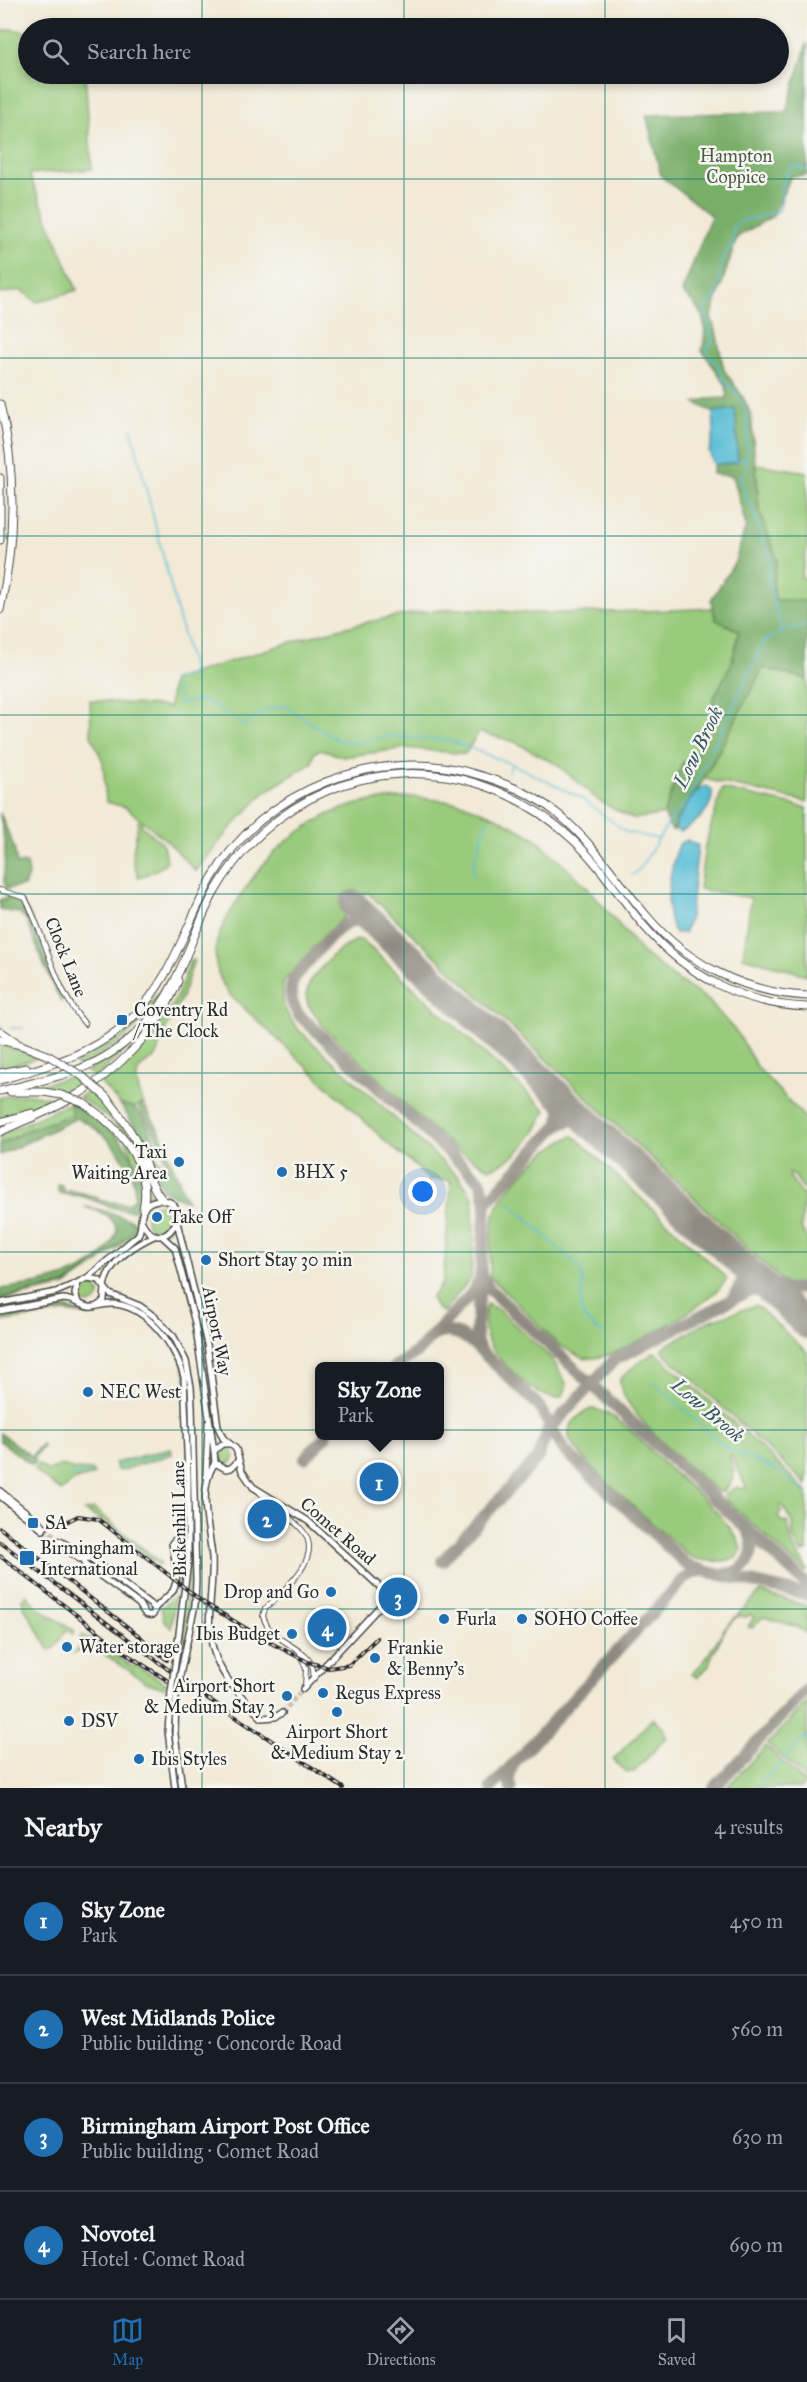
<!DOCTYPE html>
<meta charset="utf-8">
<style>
body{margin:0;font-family:"IM FELL Great Primer",serif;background:#20242c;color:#f1f3f6}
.you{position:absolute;left:423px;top:1192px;width:21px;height:21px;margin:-15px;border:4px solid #fff;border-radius:50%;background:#1a73e8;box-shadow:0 0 0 9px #1a73e833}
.badge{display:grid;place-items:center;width:39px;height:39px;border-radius:50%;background:#1f6fb2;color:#fff;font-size:20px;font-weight:700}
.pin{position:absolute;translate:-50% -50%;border:3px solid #fff;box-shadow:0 2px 6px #0006}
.popup{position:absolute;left:315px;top:1362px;width:129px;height:78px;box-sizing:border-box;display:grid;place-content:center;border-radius:9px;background:#171b24;filter:drop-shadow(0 2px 4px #0005);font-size:20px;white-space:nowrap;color:#9ea1a6}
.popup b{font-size:22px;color:#f1f3f6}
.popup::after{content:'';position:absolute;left:50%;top:100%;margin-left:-12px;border:12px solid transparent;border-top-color:#171b24}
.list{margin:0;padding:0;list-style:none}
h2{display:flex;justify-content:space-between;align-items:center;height:78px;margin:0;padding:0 24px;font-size:26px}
h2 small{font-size:20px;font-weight:400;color:#9ea1a6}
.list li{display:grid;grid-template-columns:39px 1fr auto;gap:18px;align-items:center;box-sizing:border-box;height:108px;padding:0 24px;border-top:2px solid #363941}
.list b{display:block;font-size:22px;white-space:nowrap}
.list p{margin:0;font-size:20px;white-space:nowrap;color:#9ea1a6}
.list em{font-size:20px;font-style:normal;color:#9ea1a6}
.icon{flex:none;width:33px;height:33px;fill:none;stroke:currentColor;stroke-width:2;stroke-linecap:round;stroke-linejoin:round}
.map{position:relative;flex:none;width:807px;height:1788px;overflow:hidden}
.search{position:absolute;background:#171b24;box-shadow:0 3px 9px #0003;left:18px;right:18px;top:18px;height:66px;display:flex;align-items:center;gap:15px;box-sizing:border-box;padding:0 21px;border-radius:33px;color:#9ea1a6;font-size:22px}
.sheet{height:510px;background:#171b24}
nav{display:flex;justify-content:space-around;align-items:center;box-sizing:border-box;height:84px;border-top:2px solid #363941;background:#171b24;font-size:16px;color:#9ea1a6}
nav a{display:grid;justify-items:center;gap:3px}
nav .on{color:#1f6fb2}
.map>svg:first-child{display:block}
.green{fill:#99cb7b;stroke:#627b53;stroke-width:1.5}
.forest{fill:#7aaf6b;stroke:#526d4b;stroke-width:1.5}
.water{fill:#58bdd6;stroke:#427480;stroke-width:1.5}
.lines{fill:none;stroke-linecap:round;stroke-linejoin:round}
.stream{stroke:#58bdd6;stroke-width:1.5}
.taxiway{stroke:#8e8a81;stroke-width:12}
.runway{stroke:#8e8a81;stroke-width:28}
.secondary-tunnel{stroke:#cac4b5;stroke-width:5;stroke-dasharray:5 2.5;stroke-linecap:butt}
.street-casing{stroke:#494845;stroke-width:6}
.secondary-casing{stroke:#494845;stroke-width:8}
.highway-casing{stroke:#494845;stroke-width:9}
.street{stroke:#fff;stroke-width:4}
.secondary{stroke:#fff;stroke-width:5}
.highway{stroke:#fff;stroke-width:7}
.rail-casing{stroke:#2b2b2b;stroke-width:4}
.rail{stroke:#f6f6f2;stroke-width:1.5;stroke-dasharray:4.5;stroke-linecap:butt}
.secondary-bridge-casing{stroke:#494845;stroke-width:8;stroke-linecap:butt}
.highway-bridge-casing{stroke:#494845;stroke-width:9;stroke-linecap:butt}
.secondary-bridge{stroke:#fff;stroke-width:5}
.highway-bridge{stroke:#fff;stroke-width:7}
.grid{fill:none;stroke:#0f766e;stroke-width:1.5;stroke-opacity:0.55}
.poi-dot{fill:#1f6fb2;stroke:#f6f6f2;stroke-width:2}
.labels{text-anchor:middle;stroke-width:5;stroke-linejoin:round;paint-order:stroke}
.park-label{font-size:18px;fill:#4c5b43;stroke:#f6f6f2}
.street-label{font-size:18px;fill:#2b2b2b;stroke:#f6f6f2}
.poi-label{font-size:18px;fill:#2b2b2b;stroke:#f6f6f2;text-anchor:start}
.water-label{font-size:20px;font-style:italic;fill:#38575e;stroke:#f6f6f2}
</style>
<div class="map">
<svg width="807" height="1788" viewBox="0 0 807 1788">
<rect width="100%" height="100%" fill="#f6f6f2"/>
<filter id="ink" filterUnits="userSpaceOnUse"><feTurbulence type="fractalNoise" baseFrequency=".0167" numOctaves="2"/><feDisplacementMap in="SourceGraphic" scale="12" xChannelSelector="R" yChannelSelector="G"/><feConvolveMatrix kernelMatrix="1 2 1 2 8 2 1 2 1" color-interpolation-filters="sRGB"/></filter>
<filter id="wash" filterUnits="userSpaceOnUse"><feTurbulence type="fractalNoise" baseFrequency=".008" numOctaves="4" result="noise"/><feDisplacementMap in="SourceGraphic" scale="24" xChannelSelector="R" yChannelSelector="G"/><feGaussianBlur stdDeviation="1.35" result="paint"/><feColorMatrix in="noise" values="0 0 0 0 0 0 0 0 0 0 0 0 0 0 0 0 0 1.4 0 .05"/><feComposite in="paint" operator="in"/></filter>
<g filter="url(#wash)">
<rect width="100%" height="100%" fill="#f2ead7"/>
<g class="green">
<polygon points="12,29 28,32 28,74 85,74 92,169 29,174 77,290 37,302 20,290 0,294 0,31"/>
<polygon points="756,464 807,472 807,547 801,577 807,579 807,601 775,600 773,585 777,560 759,509"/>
<path d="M713,608L716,620L739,631L732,662L713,700L712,716L701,747L690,759L682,763L664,814L633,819L599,801L558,765L515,742L479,732L465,754L406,748L343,757L321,749L314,753L312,763L265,792L228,831L196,871L167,841L142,820V826L162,843L167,860L162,867L139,878L132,858L139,818L125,807L106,802L103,762L91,735L90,700L169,707L172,680C263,651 358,616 454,609C479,607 506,613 531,613C592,613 652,611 713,608Z"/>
<polygon points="763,668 807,679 807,802 704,779"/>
<polygon points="722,789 807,808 807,975 743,957 751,898 699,889 705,846"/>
<path d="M413,797L461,803L496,817L535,838L587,887L642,952L676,979L708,1000L738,1034L757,1067L807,1120V1190C799,1187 797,1176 790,1172L789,1176L804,1197L801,1228L807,1238V1280L794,1288L787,1285L367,892L284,981C280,1004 285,1014 300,1031L459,1177L473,1197L474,1237L471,1278L443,1312L436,1308L431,1298L443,1282L451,1183L448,1180L428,1179C413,1161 398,1154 383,1139C332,1090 280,1042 228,993C219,979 213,964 216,946C219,924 253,876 268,859C281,843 313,821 332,813C358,801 385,799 413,797Z"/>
<path d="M356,940H362L546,1110C536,1134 515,1163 489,1168L457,1150L418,1116L323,1026L308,1005L306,995L311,979L335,953Z"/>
<path d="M190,960H194L182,997L162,1036L156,1057C131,1069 135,1079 143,1103L134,1108L120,1104L101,1083L129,1061L168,1013L180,989Z"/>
<path d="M169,979L171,980C141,1026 128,1041 79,1067L75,1064C117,1041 141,1018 169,979Z"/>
<path d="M165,1005C142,1035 124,1053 95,1077L87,1071C120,1054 142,1033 165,1005Z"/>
<polygon points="0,1045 40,1057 0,1069"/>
<polygon points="74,1076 85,1084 71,1093 62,1090 26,1088"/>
<path d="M92,1089C111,1105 127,1126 137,1149C143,1164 146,1184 156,1197L147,1200V1193L124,1135L110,1119L79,1097Z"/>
<polygon points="30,1094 57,1099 0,1118 0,1097"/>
<polygon points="70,1103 73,1115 27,1130 0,1145 0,1135"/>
<path d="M574,1136L727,1278C715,1303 634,1345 607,1355C600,1358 591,1358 584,1359L559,1345L490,1277C491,1258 489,1235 494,1217C501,1190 548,1144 574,1136Z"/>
<circle cx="160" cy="1218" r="14"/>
<path d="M127,1218L137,1223L138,1226L135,1235L66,1286L0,1300V1298C21,1294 44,1292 63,1285C91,1274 110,1248 132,1231L129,1219Z"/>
<circle cx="89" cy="1294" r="10"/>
<path d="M109,1296C151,1314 175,1329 187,1376L193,1588L185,1639L182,1637C190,1572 190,1508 189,1442C188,1412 191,1380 178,1352C164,1324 138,1306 108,1299Z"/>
<path d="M487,1304L499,1310L553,1360L567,1385L563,1396C559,1398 554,1399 549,1397C531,1392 495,1358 488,1341C484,1331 483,1313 487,1304Z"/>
<polygon points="756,1305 807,1352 807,1485 666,1355 662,1348 709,1321"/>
<path d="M655,1352L754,1441L807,1492V1551L802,1553L793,1538V1524L782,1505L779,1506L781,1511L778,1517L781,1521L787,1522L792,1543L807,1570L805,1572L725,1499L724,1495L736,1487L743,1489L746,1487L731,1455L729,1457C737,1473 735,1479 723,1492H718C696,1473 615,1407 620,1379L637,1364Z"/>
<path d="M591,1409C600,1409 613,1416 620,1422C637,1435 652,1452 667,1467C689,1486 724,1515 738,1540C753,1568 704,1562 691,1557C670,1539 573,1457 569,1436C567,1424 581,1413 591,1409Z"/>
<circle cx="225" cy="1456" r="9"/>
<polygon points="171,1448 172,1454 120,1471 117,1470 115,1463"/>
<polygon points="39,1464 48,1471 63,1465 74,1470 92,1470 94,1475 75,1480 61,1491 34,1470"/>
<polygon points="94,1509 161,1563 160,1566 108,1524 84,1511"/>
<path d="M760,1592L807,1606V1634L798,1627L763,1617L752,1628L748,1627L754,1617L749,1614L747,1617L738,1616C734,1620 727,1625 725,1630C722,1636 709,1660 709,1665L697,1678L692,1674L705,1660L724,1629Z"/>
<polygon points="26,1595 41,1610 75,1631 73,1634 66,1630 54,1649 49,1649 23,1605 22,1599"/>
<polygon points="175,1596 171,1628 164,1620 161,1608"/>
<polygon points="82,1635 132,1666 137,1666 166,1683 164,1688 146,1682 92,1646 74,1653 82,1643 80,1638"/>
<polygon points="807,1702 807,1780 768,1744"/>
<polygon points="653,1718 665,1730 667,1737 634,1772 627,1772 613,1760"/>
<polygon points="766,1746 805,1783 800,1788 726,1788"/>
</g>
<g class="forest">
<path d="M807,43V175L791,176L773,216L737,237L711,318L715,326L724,370L743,397L751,415L759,509L777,560L773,585L775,600L807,601V679L763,668L704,779L684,811L676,821L675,829L672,831L664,814L682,763L690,759L701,747L712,716L713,700L732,662L739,631L716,620L711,600L735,562L746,526L733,476L712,474L714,465L738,462L735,409L713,412L695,403L707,399L727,398L726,385L702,350C709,321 703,311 682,292L711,216L661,176L646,115L786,112Z"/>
<polygon points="0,813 14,847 17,864 27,863 29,873 24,886 7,889 4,883 5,847"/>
<polygon points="7,897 17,900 25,907 31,917 52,977 62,997 61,1002 44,965 26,919 19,913 0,910 0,900"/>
<path d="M70,1103C113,1118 143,1159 142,1205L137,1210C117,1213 99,1201 81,1196C73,1194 65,1197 58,1192V1184L62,1185L64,1192L67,1193L68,1190L98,1197L97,1200L127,1204L135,1198C136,1165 106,1131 77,1118L0,1155V1145L27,1130L72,1115Z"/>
<path d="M143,1103L160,1132L187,1201L162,1190L144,1141L120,1104C124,1105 131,1106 134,1108C143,1113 155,1140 157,1150L154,1155L166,1170L168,1167L157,1137L138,1106Z"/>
<path d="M85,1207C97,1209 126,1215 134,1224L133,1231L94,1266L64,1285L0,1298V1289C43,1282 99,1279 117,1231C114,1215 99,1211 85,1207Z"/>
<polygon points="66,1308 87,1315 65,1312 0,1322 0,1318"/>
<polygon points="0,1433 31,1456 42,1444 43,1447 33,1458 36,1462 32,1465 0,1441"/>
</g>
<g class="water">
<polygon points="735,409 738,462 714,465 709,452 714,432 713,412"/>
<path d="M707,786L712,790C714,809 695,824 680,832L675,829L676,821C686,810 692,789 707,786Z"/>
<path d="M687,840L698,846L690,917L684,933H675C662,912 670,864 680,843Z"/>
</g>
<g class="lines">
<g class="stream">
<polyline points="782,197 781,190 789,169 797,166 807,170"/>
<polyline points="131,428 193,674 172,680 173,682"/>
<polyline points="738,462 742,458 746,461"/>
<polyline points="781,630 807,625"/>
<polyline points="176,686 178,704 199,700 218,707 244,726 263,711 285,706 337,740 358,743 386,736 448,740 512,764 581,798 626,832 658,839"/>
<polyline points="508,772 512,765"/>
<path d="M632,875L639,870L676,811L685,806L762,646L767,639L782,633L768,578L770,557L760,534L753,507L747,502L745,490L739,477L746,471L748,425L746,408L734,390L722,378L718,365L709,356L706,350L713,342L704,309C730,290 710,264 733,244V227L739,222L779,211L782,199"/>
<polyline points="473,877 474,862 488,819"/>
<polyline points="0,1027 4,1027"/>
<polyline points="11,1028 24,1028"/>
<path d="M509,1202L579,1267C589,1285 575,1304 585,1318C589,1324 597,1329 603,1334"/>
<polyline points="653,1381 725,1447 780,1472 807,1495"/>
<polyline points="118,1466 169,1452"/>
<polyline points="70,1476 92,1472"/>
<polyline points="785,1758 807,1736"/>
<polyline points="757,1788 781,1763"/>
</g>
<g class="taxiway">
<path d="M379,929C370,924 361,919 351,922C333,928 308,963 295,977C288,991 290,1002 299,1015L481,1182L486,1203"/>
<polyline points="553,1090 562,1107 558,1125"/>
<polyline points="588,1123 574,1119 558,1125 486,1203 476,1334 477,1343 483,1353 538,1405 564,1450 687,1565 704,1571 807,1595"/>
<polyline points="749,1272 765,1282 778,1286"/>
<polyline points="481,1274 490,1290 807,1585"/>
<polyline points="733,1298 743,1281 740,1266 736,1260"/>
<path d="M432,1336C453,1326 465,1336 480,1350"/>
<polyline points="395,1366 417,1352 471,1294 480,1280"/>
<polyline points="305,1458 326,1436"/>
<polyline points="442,1561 537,1459 547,1432 614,1360 749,1291 807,1288"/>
<path d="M725,1574C746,1573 758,1553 749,1533"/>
<polyline points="491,1788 682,1581 693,1573 702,1571"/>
<polyline points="511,1788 509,1776 512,1767"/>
<polyline points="714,1788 807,1689"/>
</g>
<polyline class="runway" points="353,904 807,1325"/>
</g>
</g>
<g filter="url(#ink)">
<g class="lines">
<g class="secondary-tunnel">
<polyline points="45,1527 60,1541"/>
<polyline points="43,1530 59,1544"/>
<polyline points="282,1713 303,1689"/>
</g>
<g class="street-casing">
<g id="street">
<path d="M0,890L25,898C47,939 53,987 85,1024"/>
<path d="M260,1493C273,1507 291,1516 303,1531C325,1559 281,1591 265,1609L263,1616C271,1647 317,1646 313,1677"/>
<polyline points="300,1653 306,1669 305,1686"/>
</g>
</g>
<g class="secondary-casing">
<g id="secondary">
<path d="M177,1222L207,1344L218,1427L223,1438L236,1449L242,1471L253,1487L308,1521L380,1587C384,1595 384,1599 380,1606L303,1689"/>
<polyline points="162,1236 175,1248 195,1323 214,1451"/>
<path d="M104,1286C109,1261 134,1245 156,1235"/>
<polyline points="105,1288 110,1294 140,1306 155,1317 174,1337 186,1361 191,1387 192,1405 196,1580 195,1605 183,1661"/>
<polyline points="78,1302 75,1294 78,1283"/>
<path d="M0,1303L56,1292L75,1284L87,1278L138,1235C143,1227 139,1217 144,1209C147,1203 153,1200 160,1200C199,1201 163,1263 142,1222"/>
<path d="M98,1306C139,1294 175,1342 184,1377L188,1476V1561L176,1657"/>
<path d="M0,1311L63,1299C79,1299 90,1317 104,1300L105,1288L99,1280L87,1278"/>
<polyline points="228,1444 222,1444 214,1451 215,1463 226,1469 231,1468 238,1461"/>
<path d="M215,1463C210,1470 207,1480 206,1488C203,1511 210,1534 212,1557C214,1588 204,1621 214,1652C222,1679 243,1698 262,1718L275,1717L282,1713"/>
<polyline points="206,1476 208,1423"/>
<polyline points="0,1491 45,1527"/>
<polyline points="0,1496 43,1530"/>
<path d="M60,1541L82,1553L84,1564L139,1604C143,1610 144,1617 153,1615L155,1608L173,1591L176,1582L177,1572L172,1543L175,1540L180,1539L185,1543L186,1548"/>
<polyline points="59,1544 79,1559 89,1558 155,1608"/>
<polyline points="171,1692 168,1731 175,1788"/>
<polyline points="176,1695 175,1734 182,1788"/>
</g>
</g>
<g class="highway-casing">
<g id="highway">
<path d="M0,404C17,470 15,544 0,610"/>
<polyline points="0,478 0,540"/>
<polyline points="0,1031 16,1042"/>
<polyline points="0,1040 21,1045 49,1056"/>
<polyline points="0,1073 26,1068"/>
<path d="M0,1080C48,1066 97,1053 133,1017C172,979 186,924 212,878C263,789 378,745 475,774C504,782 535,795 558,814C593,843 617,880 646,915C686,963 744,993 807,996"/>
<path d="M0,1091C59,1076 104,1070 147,1022C180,987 191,935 214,893C267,799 374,751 479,784C513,795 545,814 572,839C600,864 620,898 645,927C686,975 743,1005 807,1007"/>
<polyline points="11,1092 44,1092 61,1095"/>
<path d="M106,1097C119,1113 131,1130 140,1149C148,1166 149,1186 163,1200"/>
<path d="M83,1103C118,1126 153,1164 143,1209"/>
<polyline points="0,1122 32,1113"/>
<path d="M0,1132C22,1121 46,1113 67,1101C114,1074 158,1032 178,981"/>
</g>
</g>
<use href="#street" class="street"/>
<use href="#secondary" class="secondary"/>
<use href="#highway" class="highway"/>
<g class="rail-casing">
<g id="rail">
<polyline points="62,1524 78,1516 98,1519 204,1603 267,1641 308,1662 329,1668 349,1665 377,1638"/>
<polyline points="0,1528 138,1635 167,1660"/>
<polyline points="0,1542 198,1692 343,1788"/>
<polyline points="0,1556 131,1657 182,1690"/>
</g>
</g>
<use href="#rail" class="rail"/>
<g class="secondary-bridge-casing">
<g id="secondary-bridge">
<polyline points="171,1692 176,1657"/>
<polyline points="176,1695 183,1661"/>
</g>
</g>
<g class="highway-bridge-casing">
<g id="highway-bridge">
<polyline points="49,1056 82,1076 106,1097"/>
<polyline points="61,1095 83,1103"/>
</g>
</g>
<use href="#secondary-bridge" class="secondary-bridge"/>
<use href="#highway-bridge" class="highway-bridge"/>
</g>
</g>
<path class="grid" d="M202,0V28M404,0V28M605,0V28M202,74V1788M404,74V1788M605,74V1788M0,179H807M0,358H807M0,536H807M0,715H807M0,894H807M0,1073H807M0,1252H807M0,1430H807M0,1609H807"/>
<g class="poi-dot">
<rect x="116" y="1014" width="12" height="12" rx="3"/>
<circle cx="179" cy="1162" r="6"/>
<circle cx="282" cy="1172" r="6"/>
<circle cx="157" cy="1217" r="6"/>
<circle cx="206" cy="1260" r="6"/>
<circle cx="88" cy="1392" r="6"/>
<rect x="27" y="1517" width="12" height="12" rx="3"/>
<rect x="19" y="1550" width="16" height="16" rx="3"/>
<circle cx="331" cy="1592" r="6"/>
<circle cx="444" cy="1619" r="6"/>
<circle cx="522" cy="1619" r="6"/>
<circle cx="292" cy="1634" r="6"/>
<circle cx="67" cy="1647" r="6"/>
<circle cx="375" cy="1658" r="6"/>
<circle cx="323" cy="1693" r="6"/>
<circle cx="287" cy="1696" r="6"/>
<circle cx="337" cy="1712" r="6"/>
<circle cx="69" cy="1721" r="6"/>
<circle cx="139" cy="1759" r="6"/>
</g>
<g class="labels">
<g class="park-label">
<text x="736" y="162">Hampton<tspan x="736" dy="21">Coppice</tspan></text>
</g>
<g class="street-label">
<text transform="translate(66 957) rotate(68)" y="6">Clock Lane</text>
<text transform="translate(217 1331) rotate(79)" y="6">Airport Way</text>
<text transform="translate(179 1519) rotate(-91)" y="6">Bickenhill Lane</text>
<text transform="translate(338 1531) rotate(41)" y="6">Comet Road</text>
</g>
<g class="poi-label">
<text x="134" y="1016">Coventry Rd<tspan x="134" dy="21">/ The Clock</tspan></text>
<text x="167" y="1158" text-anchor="end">Taxi<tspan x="167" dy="21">Waiting Area</tspan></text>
<text x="294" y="1178">BHX 5</text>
<text x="169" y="1223">Take Off</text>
<text x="218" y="1266">Short Stay 30 min</text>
<text x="100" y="1398">NEC West</text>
<text x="45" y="1529">SA</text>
<text x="40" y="1554">Birmingham<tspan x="40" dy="21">International</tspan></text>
<text x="319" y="1598" text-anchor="end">Drop and Go</text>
<text x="456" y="1625">Furla</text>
<text x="534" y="1625">SOHO Coffee</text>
<text x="280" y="1640" text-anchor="end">Ibis Budget</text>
<text x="79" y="1653">Water storage</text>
<text x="387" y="1654">Frankie<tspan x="387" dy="21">&amp; Benny's</tspan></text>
<text x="275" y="1692" text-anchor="end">Airport Short<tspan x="275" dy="21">&amp; Medium Stay 3</tspan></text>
<text x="335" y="1699">Regus Express</text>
<text x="81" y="1727">DSV</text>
<text x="337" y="1738" text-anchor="middle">Airport Short<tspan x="337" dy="21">&amp; Medium Stay 2</tspan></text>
<text x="151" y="1765">Ibis Styles</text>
</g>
<g class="water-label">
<text transform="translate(698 747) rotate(-64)" y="7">Low Brook</text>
<text transform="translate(708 1410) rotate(40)" y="7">Low Brook</text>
</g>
</g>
</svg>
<div class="you"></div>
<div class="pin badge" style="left:379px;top:1482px">1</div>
<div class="popup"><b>Sky Zone</b>Park</div>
<div class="pin badge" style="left:267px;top:1519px">2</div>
<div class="pin badge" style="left:398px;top:1597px">3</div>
<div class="pin badge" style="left:327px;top:1628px">4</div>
<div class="search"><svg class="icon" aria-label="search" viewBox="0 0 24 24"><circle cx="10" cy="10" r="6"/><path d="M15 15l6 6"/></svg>Search here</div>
</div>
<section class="sheet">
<h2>Nearby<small>4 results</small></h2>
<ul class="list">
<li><span class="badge">1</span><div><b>Sky Zone</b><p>Park</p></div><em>450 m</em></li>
<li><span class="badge">2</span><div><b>West Midlands Police</b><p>Public building · Concorde Road</p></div><em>560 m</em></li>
<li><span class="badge">3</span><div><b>Birmingham Airport Post Office</b><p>Public building · Comet Road</p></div><em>630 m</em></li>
<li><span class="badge">4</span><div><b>Novotel</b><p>Hotel · Comet Road</p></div><em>690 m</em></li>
</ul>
</section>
<nav>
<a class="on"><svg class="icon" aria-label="map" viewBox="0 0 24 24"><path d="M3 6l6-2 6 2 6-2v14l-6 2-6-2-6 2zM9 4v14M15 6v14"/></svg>Map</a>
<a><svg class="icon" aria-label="directions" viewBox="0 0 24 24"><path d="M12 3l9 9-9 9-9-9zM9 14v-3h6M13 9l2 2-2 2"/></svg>Directions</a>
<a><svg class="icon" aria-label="saved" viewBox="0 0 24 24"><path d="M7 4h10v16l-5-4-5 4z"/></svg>Saved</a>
</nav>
